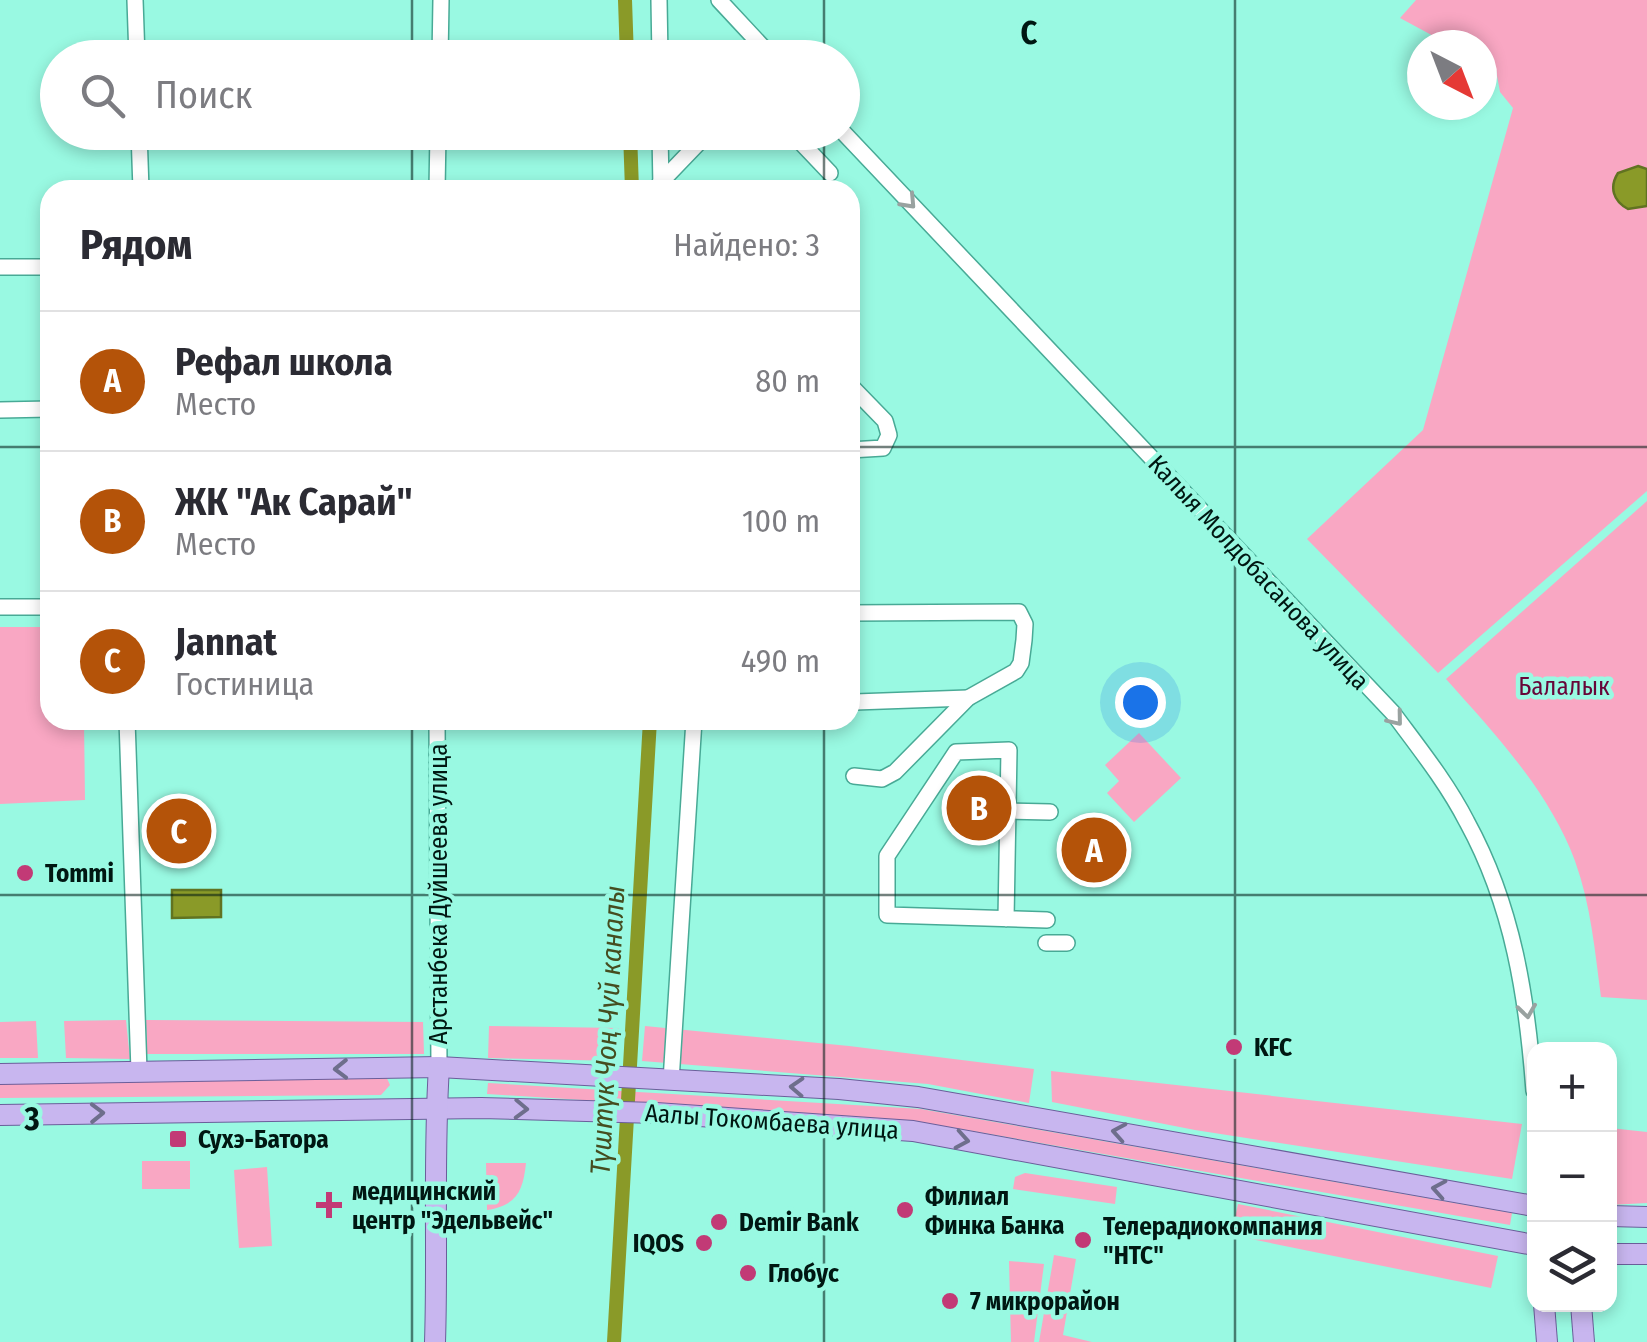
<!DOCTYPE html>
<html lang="ru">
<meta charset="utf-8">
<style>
body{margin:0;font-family:"Fira Sans Condensed",sans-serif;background:#f7f7f7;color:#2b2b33}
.controls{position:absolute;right:30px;bottom:30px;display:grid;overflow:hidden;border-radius:20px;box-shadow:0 5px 15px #0003}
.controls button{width:90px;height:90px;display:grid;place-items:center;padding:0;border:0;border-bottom:2px solid #e1e1e2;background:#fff;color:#2b2b33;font:50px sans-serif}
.compass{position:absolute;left:1407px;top:30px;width:90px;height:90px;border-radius:50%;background:#fff;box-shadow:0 5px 15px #0003;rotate:138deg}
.you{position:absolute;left:1140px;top:702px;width:35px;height:35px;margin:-25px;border:8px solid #fff;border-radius:50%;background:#1a73e8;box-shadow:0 0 0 15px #1a73e833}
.badge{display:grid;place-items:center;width:65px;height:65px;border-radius:50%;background:#b45309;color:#fff;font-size:32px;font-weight:700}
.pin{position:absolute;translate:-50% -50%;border:5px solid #fff;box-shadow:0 2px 10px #0006}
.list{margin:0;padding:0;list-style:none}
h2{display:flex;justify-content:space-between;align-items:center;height:130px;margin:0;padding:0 40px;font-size:42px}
h2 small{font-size:32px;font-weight:400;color:#7c7c81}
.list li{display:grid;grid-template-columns:65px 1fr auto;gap:30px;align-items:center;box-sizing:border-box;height:140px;padding:0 40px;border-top:2px solid #e1e1e2}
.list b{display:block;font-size:38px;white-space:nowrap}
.list p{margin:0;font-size:32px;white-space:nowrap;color:#7c7c81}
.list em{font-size:32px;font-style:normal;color:#7c7c81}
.icon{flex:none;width:55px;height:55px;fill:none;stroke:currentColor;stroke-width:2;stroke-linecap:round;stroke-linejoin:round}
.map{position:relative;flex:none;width:1647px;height:1342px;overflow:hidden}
.search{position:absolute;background:#fff;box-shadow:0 5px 15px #0003;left:40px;top:40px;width:820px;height:110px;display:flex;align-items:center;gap:25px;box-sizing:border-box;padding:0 35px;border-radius:55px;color:#7c7c81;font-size:38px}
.panel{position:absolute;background:#fff;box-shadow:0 5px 15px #0003;left:40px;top:180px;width:820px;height:550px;border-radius:30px}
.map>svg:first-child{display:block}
.green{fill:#f9a7c3}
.water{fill:#8a9a28;stroke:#617321;stroke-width:2.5}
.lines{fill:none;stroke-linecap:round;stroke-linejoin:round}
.canal{stroke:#8a9a28;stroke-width:14}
.minor-casing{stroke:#48aa96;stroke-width:18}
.major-casing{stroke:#6b5e9a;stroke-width:22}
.minor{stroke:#fff;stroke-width:15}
.major{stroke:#c8b6ef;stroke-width:20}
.oneway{stroke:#99a2a0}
.oneway2{stroke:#6e6e8c}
.grid{fill:none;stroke:#001712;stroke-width:2.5;stroke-opacity:0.55}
.poi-dot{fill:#c23a76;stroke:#99f9e2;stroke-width:4}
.labels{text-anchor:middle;stroke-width:9;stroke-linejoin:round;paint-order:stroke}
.street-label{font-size:25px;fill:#001712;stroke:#99f9e2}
.park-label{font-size:25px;fill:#670538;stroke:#99f9e2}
.poi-label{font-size:25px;font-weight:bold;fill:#001712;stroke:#99f9e2;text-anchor:start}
.water-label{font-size:28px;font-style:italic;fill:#454d20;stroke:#99f9e2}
.grid-label{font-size:32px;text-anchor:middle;font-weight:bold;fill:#001712;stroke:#99f9e2;stroke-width:9;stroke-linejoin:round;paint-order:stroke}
</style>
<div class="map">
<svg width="1647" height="1342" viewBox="0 0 1647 1342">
<rect width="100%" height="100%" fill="#99f9e2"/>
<g class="green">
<polygon points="1416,0 1647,0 1647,491 1438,673 1307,539 1423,430 1513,108 1500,92 1496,70 1482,62 1482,45 1450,45 1400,18"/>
<path d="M1647,501V1000L1601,997C1595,952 1591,905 1575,861C1549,791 1495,734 1446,679Z"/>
<polygon points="0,627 50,627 50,720 84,720 85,800 0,804"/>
<polygon points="1139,733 1181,778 1134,822 1107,793 1119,781 1105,765"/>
<polygon points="126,1020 130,1059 66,1058 64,1021"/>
<polygon points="146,1020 423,1022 424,1054 147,1054"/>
<polygon points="36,1021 38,1058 0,1058 0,1022"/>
<polygon points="489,1026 619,1028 618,1061 488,1058"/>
<polygon points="645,1026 849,1046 1034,1069 1029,1103 928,1084 642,1061"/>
<polygon points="1051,1071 1522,1124 1512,1179 1195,1130 1052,1102"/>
<polygon points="386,1076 390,1085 381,1095 0,1098 0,1079"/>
<polygon points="488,1083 921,1109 1512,1213 1510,1225 915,1121 487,1094"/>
<polygon points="1610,1128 1647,1132 1647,1203 1610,1205"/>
<rect x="142" y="1161" width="48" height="28"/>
<path d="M486,1163H526C523,1191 517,1205 487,1210Z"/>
<polygon points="267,1167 272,1246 239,1248 234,1170"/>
<polygon points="1025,1173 1117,1187 1115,1204 1013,1189 1015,1177"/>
<polygon points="1238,1204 1498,1256 1491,1288 1231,1235"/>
<polygon points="1054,1255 1076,1259 1063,1335 1092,1342 1039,1342"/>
<polygon points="1009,1261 1044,1264 1034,1342 1011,1342"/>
</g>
<g class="water">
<path d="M1638,166L1647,169V206L1628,209C1613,201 1609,187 1618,173Z"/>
<polygon points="172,890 221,890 221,917 172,918"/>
</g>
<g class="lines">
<g class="canal">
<polyline points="625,0 627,58"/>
<polyline points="630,132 632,190"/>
<polyline points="614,1342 650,720"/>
</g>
<g class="minor-casing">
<g id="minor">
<polyline points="135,0 137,58"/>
<polyline points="659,0 660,58"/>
<polyline points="719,0 773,58"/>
<polyline points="440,58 441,0"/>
<path d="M842,131L1393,713C1419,748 1447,783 1467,822C1513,906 1527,997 1534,1091"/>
<polyline points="139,132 141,190"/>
<polyline points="660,132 661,188"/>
<polyline points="791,132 830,173"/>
<polyline points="660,183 709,132"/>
<polyline points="437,190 438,132"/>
<polyline points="0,267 50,267"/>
<polyline points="850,385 885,421 889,435 883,448 850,450"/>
<polyline points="0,410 50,409"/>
<polyline points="0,607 50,607"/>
<polyline points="850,613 1019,612 1025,624 1024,640 1021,663 1016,671 968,698 895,772 882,779 854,776"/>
<polyline points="855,702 968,698"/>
<polyline points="127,720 139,1071"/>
<polyline points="437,720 439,1067"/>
<polyline points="1008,811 1050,812"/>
<polyline points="1006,919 1009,750 956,752 887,856 887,915 1047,920"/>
<polyline points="1046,943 1067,943"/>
<polyline points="671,1081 694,720"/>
</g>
</g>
<g class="major-casing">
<g id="major">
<polyline points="0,1074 439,1067 839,1089 918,1097 1534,1206"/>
<polyline points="0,1115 481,1108 656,1113 913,1131 1534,1245"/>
<polyline points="1610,1216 1647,1217"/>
<polyline points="1610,1254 1647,1254"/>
<polyline points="1544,1304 1547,1342"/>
<polyline points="1581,1304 1584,1342"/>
<path d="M435,1342C438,1250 433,1159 439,1067"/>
</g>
</g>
<use href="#minor" class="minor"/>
<use href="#major" class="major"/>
</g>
<defs><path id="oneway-chevron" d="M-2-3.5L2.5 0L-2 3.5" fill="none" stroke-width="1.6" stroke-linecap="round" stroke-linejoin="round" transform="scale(2.5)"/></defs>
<g class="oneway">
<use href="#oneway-chevron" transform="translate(909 202) rotate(47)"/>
<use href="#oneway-chevron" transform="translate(1396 719) rotate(51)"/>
<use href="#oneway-chevron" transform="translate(1527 1011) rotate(82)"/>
</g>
<g class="oneway2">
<use href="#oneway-chevron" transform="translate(341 1069) rotate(179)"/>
<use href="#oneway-chevron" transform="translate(797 1087) rotate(-177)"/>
<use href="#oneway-chevron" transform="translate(521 1109) rotate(2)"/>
<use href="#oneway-chevron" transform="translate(97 1113) rotate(-1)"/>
<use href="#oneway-chevron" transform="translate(1119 1132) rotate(-170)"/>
<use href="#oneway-chevron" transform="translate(962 1140) rotate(10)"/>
<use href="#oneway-chevron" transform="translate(1439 1189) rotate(-170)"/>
</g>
<path class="grid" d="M412,0V58M824,0V58M1235,0V1342M412,132V190M824,132V190M0,447H50M850,447H1647M412,720V1342M824,720V1342M0,895H1647"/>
<g class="poi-dot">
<circle cx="25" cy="873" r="10"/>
<circle cx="1234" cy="1047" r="10"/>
<rect x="168" y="1129" width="20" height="20" rx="5"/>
<path d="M324 1190h10v10h10v10h-10v10h-10v-10h-10v-10h10z"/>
<circle cx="905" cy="1210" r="10"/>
<circle cx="719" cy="1222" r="10"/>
<circle cx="1083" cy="1240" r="10"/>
<circle cx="704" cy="1243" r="10"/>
<circle cx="748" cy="1273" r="10"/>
<circle cx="950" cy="1301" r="10"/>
</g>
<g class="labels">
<g class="street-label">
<text transform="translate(1259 572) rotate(47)" y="9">Калыя Молдобасанова улица</text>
<text transform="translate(438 894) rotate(-90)" y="9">Арстанбека Дуйшеева улица</text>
<text transform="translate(772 1121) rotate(4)" y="9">Аалы Токомбаева улица</text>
</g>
<g class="park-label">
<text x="1564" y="695">Балалык</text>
</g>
<g class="poi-label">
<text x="45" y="882">Tommi</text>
<text x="1254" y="1056">KFC</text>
<text x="198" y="1148">Сухэ-Батора</text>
<text x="352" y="1200">медицинский<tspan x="352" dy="29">центр "Эдельвейс"</tspan></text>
<text x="925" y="1205">Филиал<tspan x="925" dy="29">Финка Банка</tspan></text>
<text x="739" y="1231">Demir Bank</text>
<text x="1103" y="1235">Телерадиокомпания<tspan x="1103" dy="29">"НТС"</tspan></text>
<text x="684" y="1252" text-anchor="end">IQOS</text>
<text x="768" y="1282">Глобус</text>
<text x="970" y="1310">7 микрорайон</text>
</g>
<g class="water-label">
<text transform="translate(607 1030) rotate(-87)" y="10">Түштүк Чоң Чүй каналы</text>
</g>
</g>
<g class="grid-label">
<text x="1029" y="44">C</text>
<text x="32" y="1130">3</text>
</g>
</svg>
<div class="controls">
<button>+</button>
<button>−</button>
<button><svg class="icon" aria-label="layers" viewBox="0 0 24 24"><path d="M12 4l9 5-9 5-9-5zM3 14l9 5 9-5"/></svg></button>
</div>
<svg class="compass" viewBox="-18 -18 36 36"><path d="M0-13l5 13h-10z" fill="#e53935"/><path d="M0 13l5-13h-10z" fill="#7c7c81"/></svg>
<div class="you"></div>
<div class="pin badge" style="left:1094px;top:850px">A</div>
<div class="pin badge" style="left:979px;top:808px">B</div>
<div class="pin badge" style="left:179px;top:831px">C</div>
<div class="search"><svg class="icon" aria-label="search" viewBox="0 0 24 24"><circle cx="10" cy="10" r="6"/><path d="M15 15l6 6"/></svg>Поиск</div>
<section class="panel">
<h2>Рядом<small>Найдено: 3</small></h2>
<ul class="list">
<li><span class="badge">A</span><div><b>Рефал школа</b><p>Место</p></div><em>80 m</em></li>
<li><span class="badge">B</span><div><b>ЖК &quot;Ак Сарай&quot;</b><p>Место</p></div><em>100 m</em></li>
<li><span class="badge">C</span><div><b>Jannat</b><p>Гостиница</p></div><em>490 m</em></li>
</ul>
</section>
</div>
